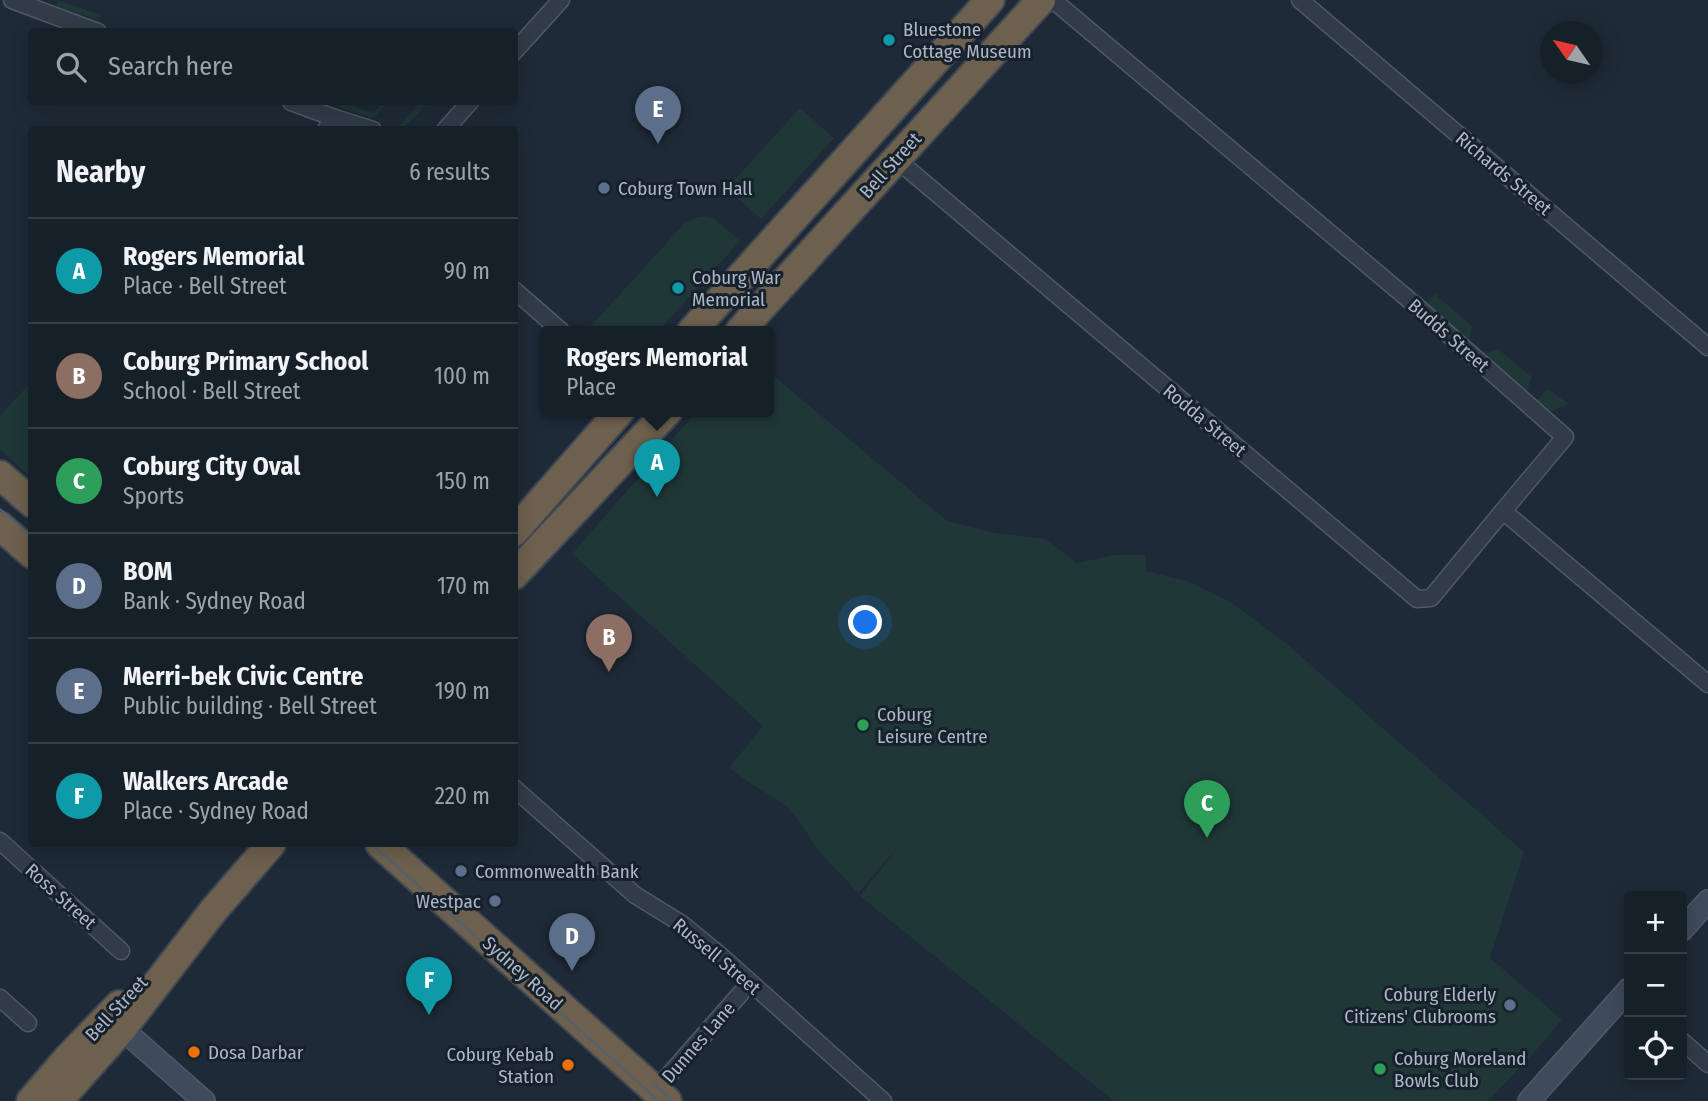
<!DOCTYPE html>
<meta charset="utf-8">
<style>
body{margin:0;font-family:"Fira Sans Condensed",sans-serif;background:#1f2831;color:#f1f3f6}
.controls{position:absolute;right:21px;bottom:21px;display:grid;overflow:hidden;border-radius:7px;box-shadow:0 4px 18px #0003}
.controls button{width:63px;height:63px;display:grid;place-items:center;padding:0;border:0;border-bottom:2px solid #353e46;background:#162029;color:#f1f3f6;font:35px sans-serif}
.compass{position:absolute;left:1540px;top:21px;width:63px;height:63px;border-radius:50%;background:#162029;box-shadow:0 4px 18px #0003;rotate:304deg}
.you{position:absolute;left:866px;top:623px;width:24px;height:24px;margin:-18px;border:5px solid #fff;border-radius:50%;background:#1a73e8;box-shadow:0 0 0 10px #1a73e833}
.badge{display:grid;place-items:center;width:46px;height:46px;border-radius:50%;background:#b45309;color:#fff;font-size:23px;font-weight:700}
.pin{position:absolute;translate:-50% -58px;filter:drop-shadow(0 2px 4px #0008)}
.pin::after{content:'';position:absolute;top:37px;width:24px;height:21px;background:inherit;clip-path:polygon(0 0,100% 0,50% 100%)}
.popup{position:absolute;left:540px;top:326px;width:234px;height:91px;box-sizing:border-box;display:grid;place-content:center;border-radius:7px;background:#162029;filter:drop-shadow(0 2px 5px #0005);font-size:23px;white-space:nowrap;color:#9ea3a8}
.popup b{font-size:26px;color:#f1f3f6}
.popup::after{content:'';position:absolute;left:50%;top:100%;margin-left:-14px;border:14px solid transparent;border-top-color:#162029}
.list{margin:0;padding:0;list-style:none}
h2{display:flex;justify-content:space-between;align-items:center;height:91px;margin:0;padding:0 28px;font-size:30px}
h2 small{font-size:23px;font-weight:400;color:#9ea3a8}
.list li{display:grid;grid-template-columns:46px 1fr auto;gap:21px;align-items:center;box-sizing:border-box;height:105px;padding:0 28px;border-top:2px solid #353e46}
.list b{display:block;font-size:26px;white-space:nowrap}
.list p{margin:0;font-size:23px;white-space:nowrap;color:#9ea3a8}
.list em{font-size:23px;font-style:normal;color:#9ea3a8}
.icon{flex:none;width:38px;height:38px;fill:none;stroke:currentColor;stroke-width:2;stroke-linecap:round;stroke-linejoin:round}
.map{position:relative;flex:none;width:1708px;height:1101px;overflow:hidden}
.search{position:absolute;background:#162029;box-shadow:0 4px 18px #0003;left:28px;top:28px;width:490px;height:77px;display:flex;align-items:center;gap:18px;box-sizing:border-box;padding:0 24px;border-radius:7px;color:#9ea3a8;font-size:26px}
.panel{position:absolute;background:#162029;box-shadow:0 4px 18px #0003;left:28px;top:126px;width:490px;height:721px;border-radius:7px}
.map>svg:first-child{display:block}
.green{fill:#203738}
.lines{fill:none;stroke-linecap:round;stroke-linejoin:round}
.street-casing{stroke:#4f5a66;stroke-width:19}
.secondary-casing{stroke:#4f5a66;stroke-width:24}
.highway-casing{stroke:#3c4752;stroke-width:32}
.street{stroke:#313c48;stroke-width:16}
.secondary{stroke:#3f4b5b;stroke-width:21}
.highway{stroke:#6e604e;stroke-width:28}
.tram{stroke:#53606f;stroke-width:2}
.culture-dot{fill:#0f9aa8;stroke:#17212c;stroke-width:2.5}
.service-dot{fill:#5c6f8a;stroke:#17212c;stroke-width:2.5}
.leisure-dot{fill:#2e9e5b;stroke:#17212c;stroke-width:2.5}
.food-dot{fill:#e8710a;stroke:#17212c;stroke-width:2.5}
.labels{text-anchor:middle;stroke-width:6;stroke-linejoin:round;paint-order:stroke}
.poi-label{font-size:19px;fill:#abb7c5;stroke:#17212c;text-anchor:start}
.street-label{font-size:19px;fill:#abb7c5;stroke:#17212c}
</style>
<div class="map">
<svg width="1708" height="1101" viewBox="0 0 1708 1101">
<rect width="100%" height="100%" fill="#1e2a37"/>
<g class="green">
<polygon points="58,0 100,15 98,20 56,6"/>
<polygon points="385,102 388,102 373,118 340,107 341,103 373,113"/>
<polygon points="421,102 429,102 403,129 396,129"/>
<polygon points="800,108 834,138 761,219 727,188"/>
<polygon points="705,216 712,217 740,241 658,331 596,331 591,326 684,224 697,217"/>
<polygon points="1435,294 1472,326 1469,341 1425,305"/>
<polygon points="1498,349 1532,377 1527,391 1485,354"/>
<polygon points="769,372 947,521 996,533 1045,539 1077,563 1114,555 1145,555 1146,571 1190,582 1231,602 1288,645 1524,852 1490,958 1562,1020 1533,1054 1488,1101 1114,1101 860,896 899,846 858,893 818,850 803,827 788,808 776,799 753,785 729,768 763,726 572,554 697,411 769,411"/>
<polygon points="31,382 31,478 0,449 0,416"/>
<polygon points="1548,389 1569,404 1549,412 1537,400"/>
</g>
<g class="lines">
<g class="street-casing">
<g id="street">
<polyline points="12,0 98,32"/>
<polyline points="1053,0 1414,304 1565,437 1503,511 1708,684"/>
<polyline points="1300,0 1708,347"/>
<polyline points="514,52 561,0"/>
<polyline points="291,102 332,117"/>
<polyline points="326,130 332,117 373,130"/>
<polyline points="445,130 470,102"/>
<polyline points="896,159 1417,599 1431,598 1503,511"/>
<polyline points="514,290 561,331"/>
<polyline points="514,788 635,895 682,924 721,956 883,1101"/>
<polyline points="0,841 121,951"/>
<polyline points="0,998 28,1023"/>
<polyline points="1682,1041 1708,1064"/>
<polyline points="655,1091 741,993"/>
</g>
</g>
<g class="secondary-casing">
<g id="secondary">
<polyline points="1682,930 1708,901"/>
<polyline points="111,1019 204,1101"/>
<polyline points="1529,1101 1629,989"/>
</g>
</g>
<g class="highway-casing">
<g id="highway">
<polyline points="692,331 990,0"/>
<polyline points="740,331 1041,0"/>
<polyline points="0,475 32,503"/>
<polyline points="0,526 32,554"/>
<polyline points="514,532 620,411"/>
<polyline points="514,575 668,411"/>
<polyline points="380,844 667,1101"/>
<polyline points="31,1101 67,1059 119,1005"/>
<polyline points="58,1101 122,1029 213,911 271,844"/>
</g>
</g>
<use href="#street" class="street"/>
<use href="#secondary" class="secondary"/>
<use href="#highway" class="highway"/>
<g class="tram">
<polyline points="0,509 32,537"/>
<polyline points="372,844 659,1101"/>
<polyline points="654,1084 672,1101"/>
</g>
</g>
<g class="culture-dot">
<circle cx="889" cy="40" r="7"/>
<circle cx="678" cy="288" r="7"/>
</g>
<g class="service-dot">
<circle cx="604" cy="188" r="7"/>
<circle cx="461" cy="871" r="7"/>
<circle cx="495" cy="901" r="7"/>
<circle cx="1510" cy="1005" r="7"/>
</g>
<g class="leisure-dot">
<circle cx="863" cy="725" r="7"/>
<circle cx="1380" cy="1069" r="7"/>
</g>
<g class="food-dot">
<circle cx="194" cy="1052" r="7"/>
<circle cx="568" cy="1065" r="7"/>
</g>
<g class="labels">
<g class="poi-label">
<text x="903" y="36">Bluestone<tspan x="903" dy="22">Cottage Museum</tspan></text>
<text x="618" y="195">Coburg Town Hall</text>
<text x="692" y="284">Coburg War<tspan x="692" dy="22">Memorial</tspan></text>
<text x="877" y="721">Coburg<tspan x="877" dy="22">Leisure Centre</tspan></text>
<text x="475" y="878">Commonwealth Bank</text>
<text x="481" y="908" text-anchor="end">Westpac</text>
<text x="1496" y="1001" text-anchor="end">Coburg Elderly<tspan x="1496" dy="22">Citizens' Clubrooms</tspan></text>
<text x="208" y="1059">Dosa Darbar</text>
<text x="554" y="1061" text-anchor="end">Coburg Kebab<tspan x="554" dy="22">Station</tspan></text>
<text x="1394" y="1065">Coburg Moreland<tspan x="1394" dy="22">Bowls Club</tspan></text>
</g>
<g class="street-label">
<text transform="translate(890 165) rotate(-48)" y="7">Bell Street</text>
<text transform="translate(1504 173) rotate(40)" y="7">Richards Street</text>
<text transform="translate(1449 335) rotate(41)" y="7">Budds Street</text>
<text transform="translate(1205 420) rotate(40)" y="7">Rodda Street</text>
<text transform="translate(61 896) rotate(42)" y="7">Ross Street</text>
<text transform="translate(717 956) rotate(40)" y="7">Russell Street</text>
<text transform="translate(523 973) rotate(42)" y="7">Sydney Road</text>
<text transform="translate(116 1008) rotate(-47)" y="7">Bell Street</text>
<text transform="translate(698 1042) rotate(-49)" y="7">Dunnes Lane</text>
</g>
</g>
</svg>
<div class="controls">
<button>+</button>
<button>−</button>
<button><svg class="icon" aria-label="locate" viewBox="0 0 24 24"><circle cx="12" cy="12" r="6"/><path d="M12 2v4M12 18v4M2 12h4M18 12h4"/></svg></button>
</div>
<svg class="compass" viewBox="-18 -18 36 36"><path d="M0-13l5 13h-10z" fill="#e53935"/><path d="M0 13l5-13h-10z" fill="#9ea3a8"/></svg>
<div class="you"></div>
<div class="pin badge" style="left:657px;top:497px;background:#0f9aa8">A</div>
<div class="popup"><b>Rogers Memorial</b>Place</div>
<div class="pin badge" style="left:609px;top:672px;background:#8d6e63">B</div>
<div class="pin badge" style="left:1207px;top:838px;background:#2e9e5b">C</div>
<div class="pin badge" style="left:572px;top:971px;background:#5c6f8a">D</div>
<div class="pin badge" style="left:658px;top:144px;background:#5c6f8a">E</div>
<div class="pin badge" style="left:429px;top:1015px;background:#0f9aa8">F</div>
<div class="search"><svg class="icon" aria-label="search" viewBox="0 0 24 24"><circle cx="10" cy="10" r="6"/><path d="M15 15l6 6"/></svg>Search here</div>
<section class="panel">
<h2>Nearby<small>6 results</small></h2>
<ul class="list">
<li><span class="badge" style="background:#0f9aa8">A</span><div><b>Rogers Memorial</b><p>Place · Bell Street</p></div><em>90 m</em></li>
<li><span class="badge" style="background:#8d6e63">B</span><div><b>Coburg Primary School</b><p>School · Bell Street</p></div><em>100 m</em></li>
<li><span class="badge" style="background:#2e9e5b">C</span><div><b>Coburg City Oval</b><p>Sports</p></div><em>150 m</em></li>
<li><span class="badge" style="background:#5c6f8a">D</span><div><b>BOM</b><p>Bank · Sydney Road</p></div><em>170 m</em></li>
<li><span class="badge" style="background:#5c6f8a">E</span><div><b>Merri-bek Civic Centre</b><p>Public building · Bell Street</p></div><em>190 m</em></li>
<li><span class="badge" style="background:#0f9aa8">F</span><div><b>Walkers Arcade</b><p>Place · Sydney Road</p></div><em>220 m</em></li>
</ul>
</section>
</div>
